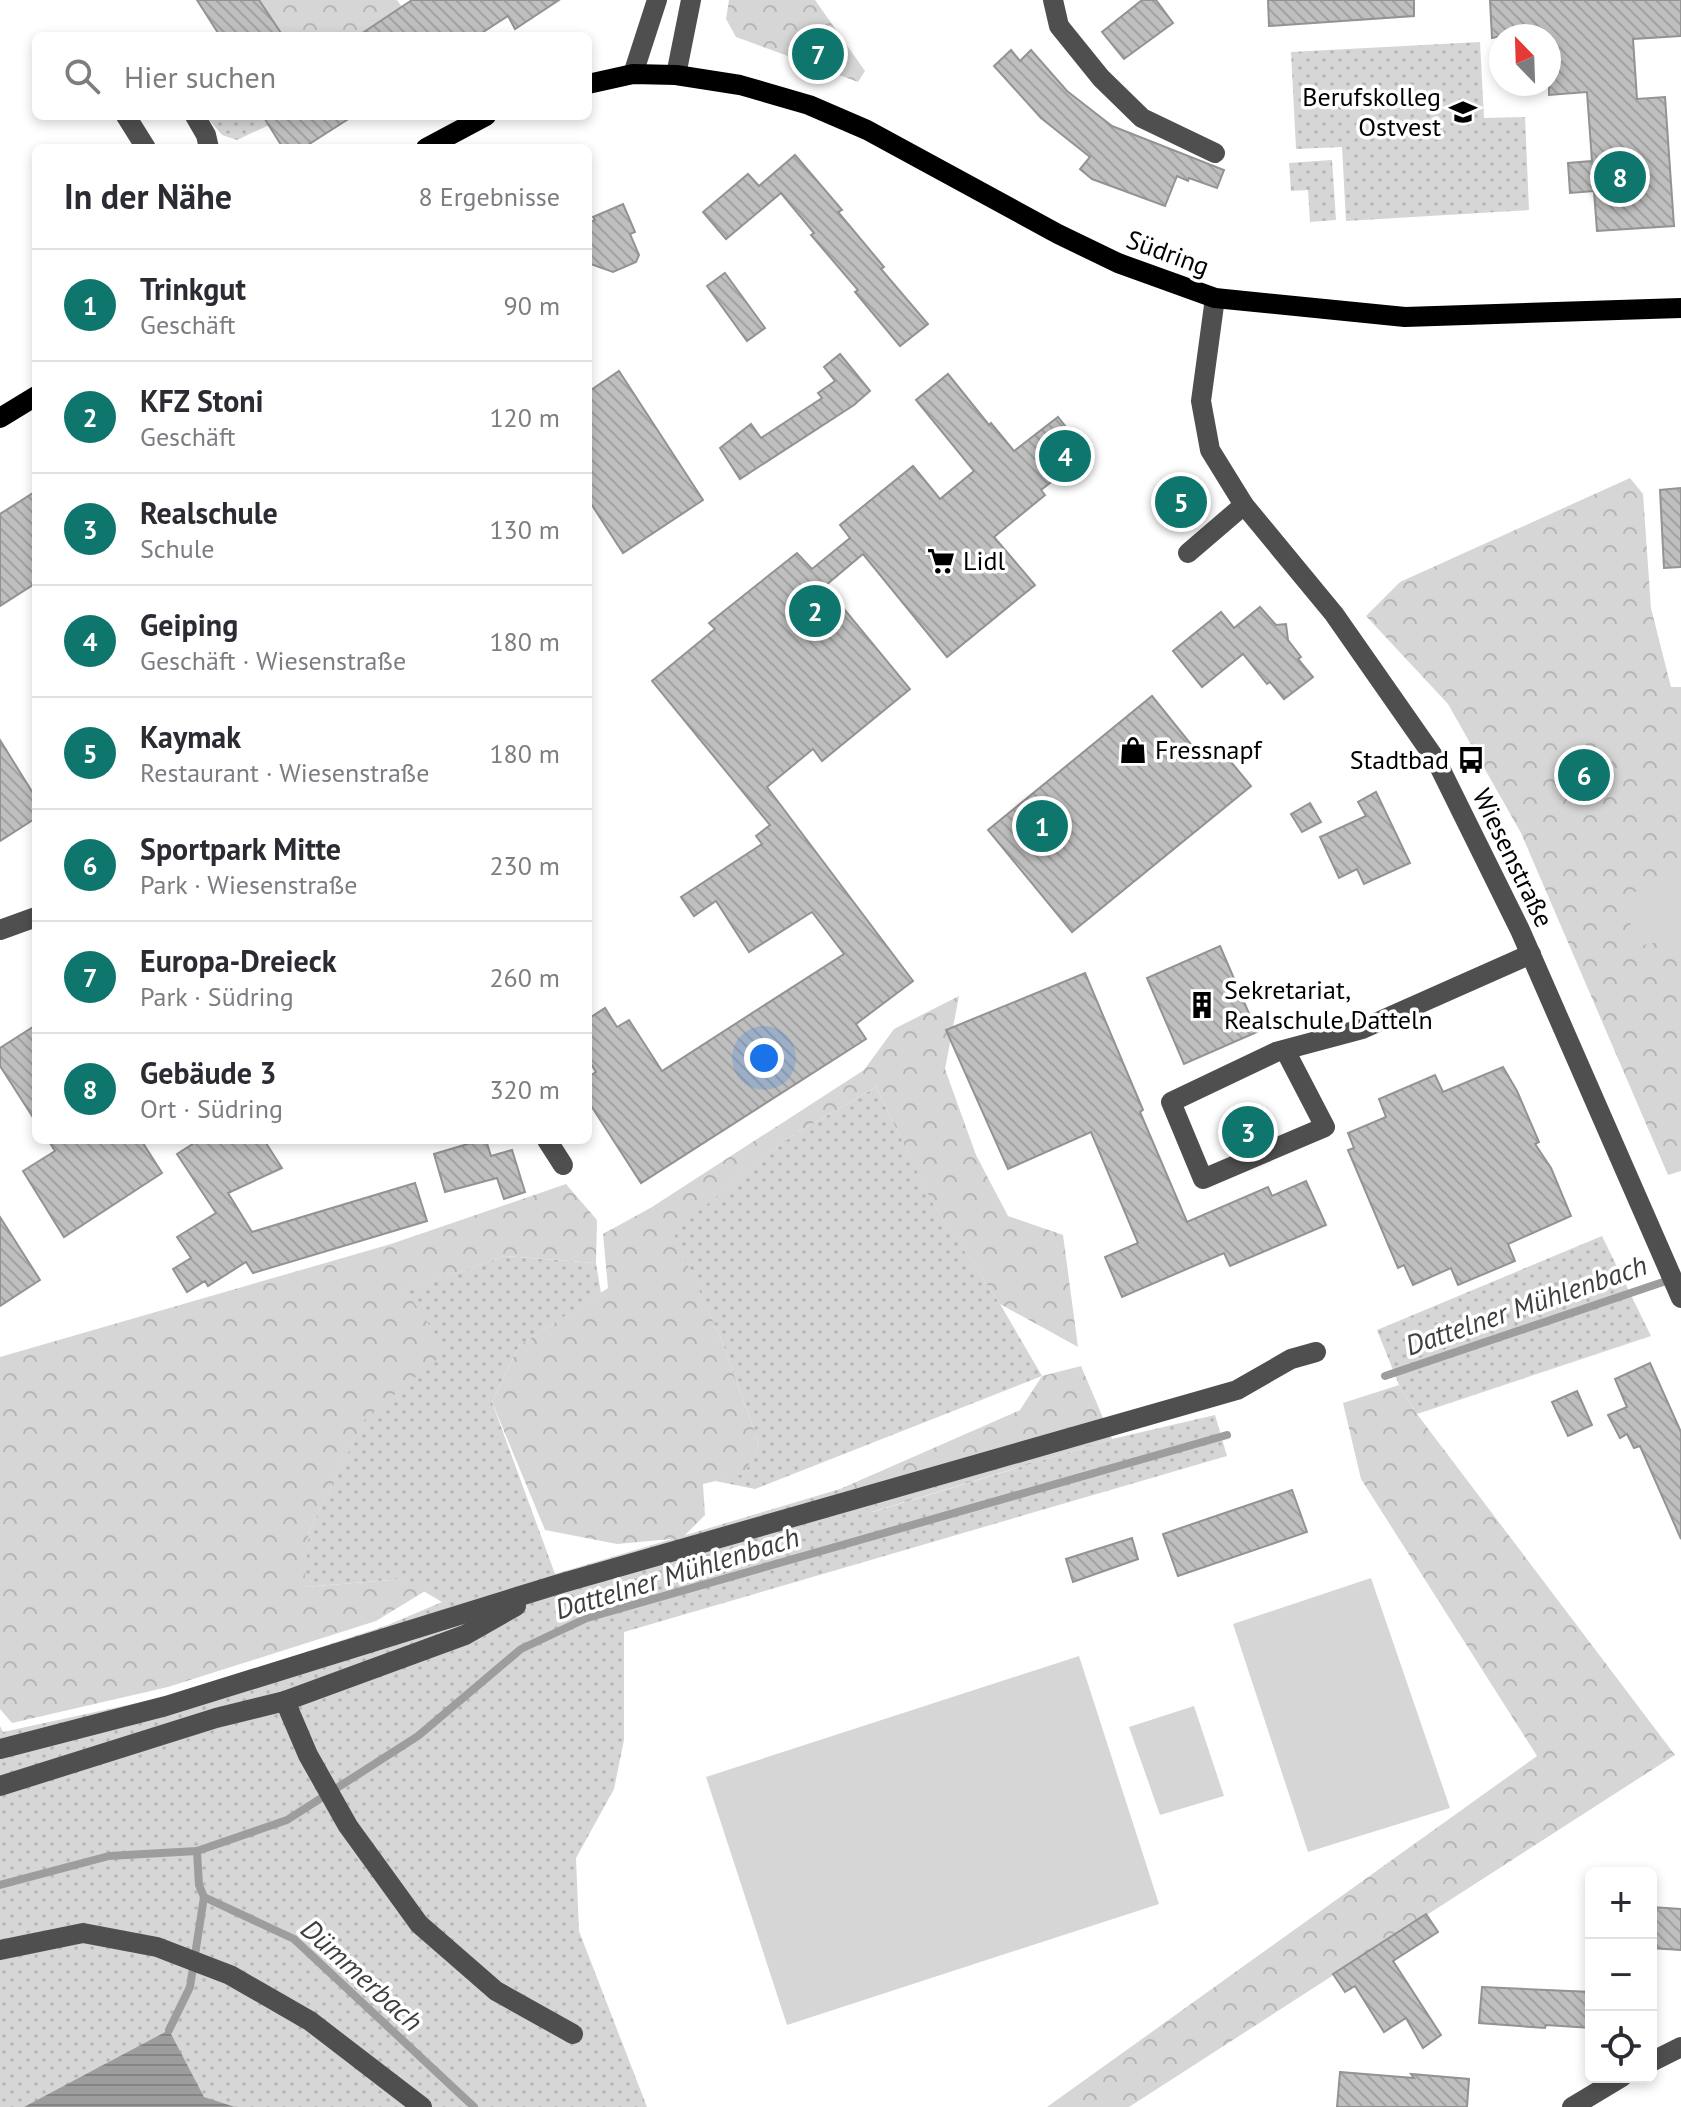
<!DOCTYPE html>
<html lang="de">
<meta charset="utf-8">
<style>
body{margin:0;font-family:"PT Sans",sans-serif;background:#f2f2f3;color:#2b2b33}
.controls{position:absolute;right:24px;bottom:24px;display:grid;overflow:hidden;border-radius:12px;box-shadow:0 4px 12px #0003}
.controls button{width:72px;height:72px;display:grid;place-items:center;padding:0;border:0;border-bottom:2px solid #e1e1e2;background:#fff;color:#2b2b33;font:40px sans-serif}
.compass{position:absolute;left:1489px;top:24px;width:72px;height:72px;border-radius:50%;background:#fff;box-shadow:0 4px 12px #0003;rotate:337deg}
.you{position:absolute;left:764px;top:1058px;width:28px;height:28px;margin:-20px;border:6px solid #fff;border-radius:50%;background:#1a73e8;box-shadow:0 0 0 12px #1a73e833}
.badge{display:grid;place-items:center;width:52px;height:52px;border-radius:50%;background:#0f766e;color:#fff;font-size:26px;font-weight:700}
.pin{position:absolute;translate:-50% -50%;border:4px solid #fff;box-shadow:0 2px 8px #0006}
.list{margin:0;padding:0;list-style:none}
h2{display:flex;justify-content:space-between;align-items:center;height:104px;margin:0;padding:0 32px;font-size:34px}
h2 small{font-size:26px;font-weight:400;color:#7c7c81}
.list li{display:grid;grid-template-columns:52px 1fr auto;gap:24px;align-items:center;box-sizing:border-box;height:112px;padding:0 32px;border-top:2px solid #e1e1e2}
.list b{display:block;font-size:30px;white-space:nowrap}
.list p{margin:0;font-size:26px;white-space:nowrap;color:#7c7c81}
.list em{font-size:26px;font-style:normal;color:#7c7c81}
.icon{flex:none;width:44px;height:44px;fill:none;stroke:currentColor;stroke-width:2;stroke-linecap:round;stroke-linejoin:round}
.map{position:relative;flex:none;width:1681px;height:2107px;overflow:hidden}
.search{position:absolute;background:#fff;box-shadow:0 4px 12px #0003;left:32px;top:32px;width:560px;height:88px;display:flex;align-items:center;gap:20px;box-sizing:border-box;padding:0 28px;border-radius:12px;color:#7c7c81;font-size:30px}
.panel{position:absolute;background:#fff;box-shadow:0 4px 12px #0003;left:32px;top:144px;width:560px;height:1000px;border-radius:12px}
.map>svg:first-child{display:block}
.grass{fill:url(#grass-dots)}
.forest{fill:url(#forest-crowns)}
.pitch{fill:#d6d6d6}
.water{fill:url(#water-rules)}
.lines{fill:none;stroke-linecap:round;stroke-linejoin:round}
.stream{stroke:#9d9d9d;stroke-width:8}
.building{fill:url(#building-back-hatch);stroke:#939393;stroke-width:2}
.minor{stroke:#4f4f4f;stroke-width:20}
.major{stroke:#000;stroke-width:20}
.labels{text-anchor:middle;stroke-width:7;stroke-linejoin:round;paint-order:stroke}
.poi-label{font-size:26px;fill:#000;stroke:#fff;text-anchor:start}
.street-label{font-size:26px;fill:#000;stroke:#fff}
.water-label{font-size:28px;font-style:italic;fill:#3e3e3e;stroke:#fff}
</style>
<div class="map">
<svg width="1681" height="2107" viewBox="0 0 1681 2107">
<defs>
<pattern id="grass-dots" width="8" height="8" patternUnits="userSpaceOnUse" patternTransform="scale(2)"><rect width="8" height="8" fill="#d6d6d6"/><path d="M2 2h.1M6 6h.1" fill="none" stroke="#b6b6b6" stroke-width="1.8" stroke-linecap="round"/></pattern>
<pattern id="forest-crowns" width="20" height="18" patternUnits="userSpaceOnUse" patternTransform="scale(2)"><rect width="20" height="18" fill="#d6d6d6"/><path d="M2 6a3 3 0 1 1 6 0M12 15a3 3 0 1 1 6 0" fill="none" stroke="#b6b6b6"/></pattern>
<pattern id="water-rules" width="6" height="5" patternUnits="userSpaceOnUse" patternTransform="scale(2)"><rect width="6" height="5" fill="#9d9d9d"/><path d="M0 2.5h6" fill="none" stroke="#858585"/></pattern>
<pattern id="building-back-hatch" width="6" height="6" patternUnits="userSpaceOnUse" patternTransform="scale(2)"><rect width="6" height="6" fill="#bfbfbf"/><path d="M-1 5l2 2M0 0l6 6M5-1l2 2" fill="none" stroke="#a2a2a2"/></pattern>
</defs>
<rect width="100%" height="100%" fill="#fff"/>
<g class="grass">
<polygon points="1480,42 1484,118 1525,117 1529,210 1346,221 1342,147 1296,149 1291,52"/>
<polygon points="206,116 263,116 269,125 237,140 222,135"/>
<polygon points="1332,160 1336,220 1310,222 1308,190 1291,191 1289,163"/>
<polygon points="876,1087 935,1207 1000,1304 1042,1376 755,1489 715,1481 744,1473 759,1444 721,1339 672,1232 793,1135"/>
<polygon points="1602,1236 1651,1336 1417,1414 1399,1385 1377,1330"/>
<polygon points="505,1256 596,1263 601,1293 519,1346 492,1402 555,1574 840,1489 873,1512 1112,1439 1215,1415 1227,1456 624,1632 624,1740 614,1789 576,1858 579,1931 647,2107 0,2107 0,1726 3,1732 178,1694 388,1625 442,1602 403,1579 303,1587 309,1532 365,1418 446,1351 405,1291"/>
</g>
<g class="forest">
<polygon points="259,0 397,0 402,7 358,36 283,36"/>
<polygon points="729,0 815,0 865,71 858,82 736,37 726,19"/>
<polygon points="1630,478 1643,494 1651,608 1671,687 1681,687 1681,1171 1668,1175 1521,833 1448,704 1366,616 1400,582"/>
<polygon points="959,996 945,1069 976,1155 1008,1216 1063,1235 1078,1347 1000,1304 934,1206 876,1087 793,1135 673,1232 721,1339 759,1444 744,1474 703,1484 705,1515 682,1538 617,1544 545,1530 492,1402 519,1346 608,1288 603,1234 652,1207 864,1070 894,1029"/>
<polygon points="566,1184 597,1220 596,1263 505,1256 406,1291 447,1351 365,1419 309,1532 304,1587 403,1579 430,1588 376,1621 168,1687 12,1723 0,1709 0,1357 391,1244"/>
<polygon points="1081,1366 1112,1439 872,1512 840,1489 1020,1410 1042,1376"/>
<polygon points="1399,1385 1417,1414 1675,1755 1129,2107 1047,2107 1537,1756 1361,1479 1343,1403"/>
</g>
<g class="pitch">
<polygon points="1681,881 1681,937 1634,947 1626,894"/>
<polygon points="1371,1578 1450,1808 1308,1852 1233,1624"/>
<polygon points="1079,1656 1159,1904 787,2025 706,1777"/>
<polygon points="1194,1706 1224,1796 1160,1815 1129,1727"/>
</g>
<polygon class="water" points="169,2030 204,2097 235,2107 24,2107"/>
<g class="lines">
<g class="stream">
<polyline points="1385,1376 1672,1279"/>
<polyline points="197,1851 199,1885 204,1897 294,1939 474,2107"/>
<polyline points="0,1885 109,1856 197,1851 287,1820 418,1736 521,1649 587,1618 1227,1435"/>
<polyline points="169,2030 190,1987 204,1897"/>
</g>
</g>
<g class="building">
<polygon points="197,0 259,0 283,36 220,36"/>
<polygon points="412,0 559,0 515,29 508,16 477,36 358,36"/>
<polygon points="1142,0 1156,0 1173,23 1124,59 1102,32"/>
<polygon points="1268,0 1414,0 1414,16 1269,26"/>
<polygon points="1490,0 1681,0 1681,36 1633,39 1637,99 1665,97 1674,226 1597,231 1594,191 1570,193 1568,163 1592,161 1587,92 1549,95 1549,36 1501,36 1492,38"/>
<polygon points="1011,50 1020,61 1031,50 1067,91 1112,126 1224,170 1217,188 1189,178 1188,181 1177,176 1165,206 1092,179 1080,169 1090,157 1041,118 994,66"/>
<polygon points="263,116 353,116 303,148 283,148"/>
<polygon points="795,155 842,210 838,212 884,267 881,269 928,324 900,346 855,292 858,290 811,235 814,233 781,193 726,239 703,212 748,174 759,186"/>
<polygon points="623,204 635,232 630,234 639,255 636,262 613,272 588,263 588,223 595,220 593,217"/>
<polygon points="725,273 765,328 747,341 707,286"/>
<polygon points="840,354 870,391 854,405 740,479 720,448 751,424 761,438 822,398 818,393 835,381 824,367"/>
<polygon points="619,371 703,500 623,553 588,499 588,392"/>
<polygon points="948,374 989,425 991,423 1014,451 1058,417 1087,454 1041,490 1045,495 994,537 1035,585 947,657 863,554 825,586 910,689 822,761 813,749 767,787 913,981 856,1024 866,1039 641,1183 588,1101 588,1077 596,1072 588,1059 588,1019 605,1008 617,1027 629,1020 662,1071 844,954 812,912 749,952 716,901 694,916 681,897 762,844 756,836 770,825 652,681 715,629 709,623 797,553 812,569 850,538 840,525 913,466 940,499 974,471 916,400"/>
<polygon points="1681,488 1681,567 1664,568 1660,490"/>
<polygon points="36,491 36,583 0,606 0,514"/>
<polygon points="1260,607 1276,625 1286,624 1288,640 1301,657 1298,659 1313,677 1284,699 1270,682 1267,684 1243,654 1202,687 1173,651 1221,612 1234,628"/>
<polygon points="1152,696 1206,763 1222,751 1251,786 1072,932 988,830"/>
<polygon points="0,740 36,798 36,818 0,841"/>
<polygon points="1376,792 1410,863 1364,884 1357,869 1339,878 1320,837 1366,816 1358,802"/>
<polygon points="1310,803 1321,822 1302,832 1291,814"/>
<polygon points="1220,946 1257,1032 1184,1064 1147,978"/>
<polygon points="1085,973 1143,1110 1140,1112 1187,1222 1268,1187 1272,1196 1306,1181 1326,1225 1230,1266 1224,1253 1122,1297 1105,1257 1138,1243 1091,1132 1008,1169 946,1030"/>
<polygon points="36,1025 36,1122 0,1066 0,1048"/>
<polygon points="1503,1067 1517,1091 1539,1142 1535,1144 1551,1168 1571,1216 1508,1244 1515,1261 1458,1285 1451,1268 1413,1285 1404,1265 1398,1268 1348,1150 1354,1148 1348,1133 1386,1117 1379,1099 1435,1075 1443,1092"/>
<polygon points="48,1140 141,1140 162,1173 64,1237 23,1171 55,1151"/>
<polygon points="199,1140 264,1140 282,1168 228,1193 252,1232 415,1183 427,1221 253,1273 246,1262 208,1286 205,1281 187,1292 173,1269 191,1258 177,1237 216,1213 177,1154"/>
<polygon points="481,1140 486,1140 491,1156 512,1150 525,1192 504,1199 497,1178 445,1192 434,1154"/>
<polygon points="0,1217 40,1280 0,1306"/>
<polygon points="1650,1363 1681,1432 1681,1539 1640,1446 1634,1448 1627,1434 1620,1438 1608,1415 1627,1407 1615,1379"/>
<polygon points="1577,1391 1592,1425 1568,1436 1552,1402"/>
<polygon points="1292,1490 1307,1532 1178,1576 1163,1534"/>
<polygon points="1132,1538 1138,1559 1073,1582 1066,1559"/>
<polygon points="1651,1907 1681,1909 1681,1950 1651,1948"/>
<polygon points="1426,1914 1438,1932 1393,1961 1441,2035 1423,2048 1406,2018 1384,2032 1355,1986 1345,1992 1333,1974"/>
<polygon points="1482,1987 1591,1992 1591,2028 1546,2025 1545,2028 1479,2023"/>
<polygon points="1340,2072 1414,2078 1411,2074 1469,2079 1467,2107 1337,2107"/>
</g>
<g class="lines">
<g class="minor">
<polyline points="1053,0 1059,26 1101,78 1142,118 1215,153"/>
<polyline points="633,74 657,0"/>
<polyline points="676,75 691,0"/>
<polyline points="126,116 146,148"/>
<polyline points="195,116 206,135 209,148"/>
<polyline points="1215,298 1201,401 1210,450 1244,505 1334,614 1436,760 1520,930 1681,1298"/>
<polyline points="1188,553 1244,505"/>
<polyline points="0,930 36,917"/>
<polyline points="1285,1050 1325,1127 1203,1179 1171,1102 1276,1052 1362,1029 1531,954"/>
<polyline points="547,1140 563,1165"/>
<polyline points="516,1606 465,1635 285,1701 308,1755 348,1826 419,1924 496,1991 573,2034"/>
<polyline points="0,1749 166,1706 559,1584 1237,1390 1291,1359 1316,1352"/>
<polyline points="0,1786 216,1718 285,1701"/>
<polyline points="0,1950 83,1933 157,1947 230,1975 310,2021 422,2107"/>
<polyline points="1651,2062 1681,2047"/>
<polyline points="1572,2107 1622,2077"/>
</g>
<g class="major">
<polyline points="588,84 633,74 676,75 740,85 809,105 867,130 1058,234 1118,263 1215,298 1405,317 1681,308"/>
<polyline points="426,148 486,116"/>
<polyline points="0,418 36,396"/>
</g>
</g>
<defs>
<g id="school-bare" transform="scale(2.16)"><path d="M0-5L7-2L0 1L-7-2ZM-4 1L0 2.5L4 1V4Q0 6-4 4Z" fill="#000" stroke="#fff" stroke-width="2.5" paint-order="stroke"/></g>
<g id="supermarket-bare" transform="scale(2.16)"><path d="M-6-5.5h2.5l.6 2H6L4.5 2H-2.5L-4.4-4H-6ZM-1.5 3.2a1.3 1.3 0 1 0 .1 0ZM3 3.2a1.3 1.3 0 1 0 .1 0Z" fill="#000" stroke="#fff" stroke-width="2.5" paint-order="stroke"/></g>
<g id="shop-bare" transform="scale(2.16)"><path d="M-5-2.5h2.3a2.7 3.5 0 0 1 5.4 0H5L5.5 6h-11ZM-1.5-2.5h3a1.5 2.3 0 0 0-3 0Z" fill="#000" stroke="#fff" stroke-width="2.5" paint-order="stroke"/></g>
<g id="bus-bare" transform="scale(2.16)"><path d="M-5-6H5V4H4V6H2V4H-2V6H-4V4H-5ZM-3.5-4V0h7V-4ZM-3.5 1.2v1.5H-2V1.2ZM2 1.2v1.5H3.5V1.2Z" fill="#000" stroke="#fff" stroke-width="2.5" paint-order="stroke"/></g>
<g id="building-bare" transform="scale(2.16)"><path d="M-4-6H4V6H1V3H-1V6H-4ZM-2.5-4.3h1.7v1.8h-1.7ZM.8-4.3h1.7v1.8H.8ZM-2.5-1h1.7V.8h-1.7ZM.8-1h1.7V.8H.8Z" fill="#000" stroke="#fff" stroke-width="2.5" paint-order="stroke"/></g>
</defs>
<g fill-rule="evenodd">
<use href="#school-bare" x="1463" y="112"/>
<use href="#supermarket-bare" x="941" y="561"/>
<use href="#shop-bare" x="1133" y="750"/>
<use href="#bus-bare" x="1471" y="760"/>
<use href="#building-bare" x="1202" y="1005"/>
</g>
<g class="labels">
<g class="poi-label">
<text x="1441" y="106" text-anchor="end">Berufskolleg<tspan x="1441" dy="30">Ostvest</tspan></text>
<text x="963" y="570">Lidl</text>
<text x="1155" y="759">Fressnapf</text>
<text x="1449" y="769" text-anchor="end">Stadtbad</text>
<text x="1224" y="999">Sekretariat,<tspan x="1224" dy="30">Realschule Datteln</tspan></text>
</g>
<g class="street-label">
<text transform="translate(1168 253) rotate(20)" y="9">Südring</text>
<text transform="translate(1513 858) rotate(64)" y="9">Wiesenstraße</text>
</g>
<g class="water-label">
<text transform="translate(1526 1305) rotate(-19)" y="10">Dattelner Mühlenbach</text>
<text transform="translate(677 1573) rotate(-17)" y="10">Dattelner Mühlenbach</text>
<text transform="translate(362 1975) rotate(42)" y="10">Dümmerbach</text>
</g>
</g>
</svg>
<div class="controls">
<button>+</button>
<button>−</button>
<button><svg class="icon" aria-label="locate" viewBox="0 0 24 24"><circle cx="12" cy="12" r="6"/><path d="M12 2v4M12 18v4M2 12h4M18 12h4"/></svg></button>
</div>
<svg class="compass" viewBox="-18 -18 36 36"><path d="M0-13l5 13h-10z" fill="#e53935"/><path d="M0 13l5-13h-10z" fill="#7c7c81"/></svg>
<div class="you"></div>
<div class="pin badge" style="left:1042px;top:826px">1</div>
<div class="pin badge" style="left:815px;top:611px">2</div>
<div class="pin badge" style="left:1248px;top:1132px">3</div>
<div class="pin badge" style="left:1065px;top:456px">4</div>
<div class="pin badge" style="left:1181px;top:502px">5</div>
<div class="pin badge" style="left:1584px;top:775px">6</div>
<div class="pin badge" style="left:818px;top:54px">7</div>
<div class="pin badge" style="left:1620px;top:177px">8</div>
<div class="search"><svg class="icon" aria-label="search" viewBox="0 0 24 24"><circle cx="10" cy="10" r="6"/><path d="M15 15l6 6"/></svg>Hier suchen</div>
<section class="panel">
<h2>In der Nähe<small>8 Ergebnisse</small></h2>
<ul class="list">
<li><span class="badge">1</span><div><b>Trinkgut</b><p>Geschäft</p></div><em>90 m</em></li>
<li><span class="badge">2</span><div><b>KFZ Stoni</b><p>Geschäft</p></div><em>120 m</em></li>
<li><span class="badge">3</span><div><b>Realschule</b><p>Schule</p></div><em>130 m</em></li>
<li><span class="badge">4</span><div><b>Geiping</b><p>Geschäft · Wiesenstraße</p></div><em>180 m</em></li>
<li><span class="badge">5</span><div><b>Kaymak</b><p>Restaurant · Wiesenstraße</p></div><em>180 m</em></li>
<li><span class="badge">6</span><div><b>Sportpark Mitte</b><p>Park · Wiesenstraße</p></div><em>230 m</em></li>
<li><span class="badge">7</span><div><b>Europa-Dreieck</b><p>Park · Südring</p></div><em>260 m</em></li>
<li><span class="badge">8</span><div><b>Gebäude 3</b><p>Ort · Südring</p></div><em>320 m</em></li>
</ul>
</section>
</div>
